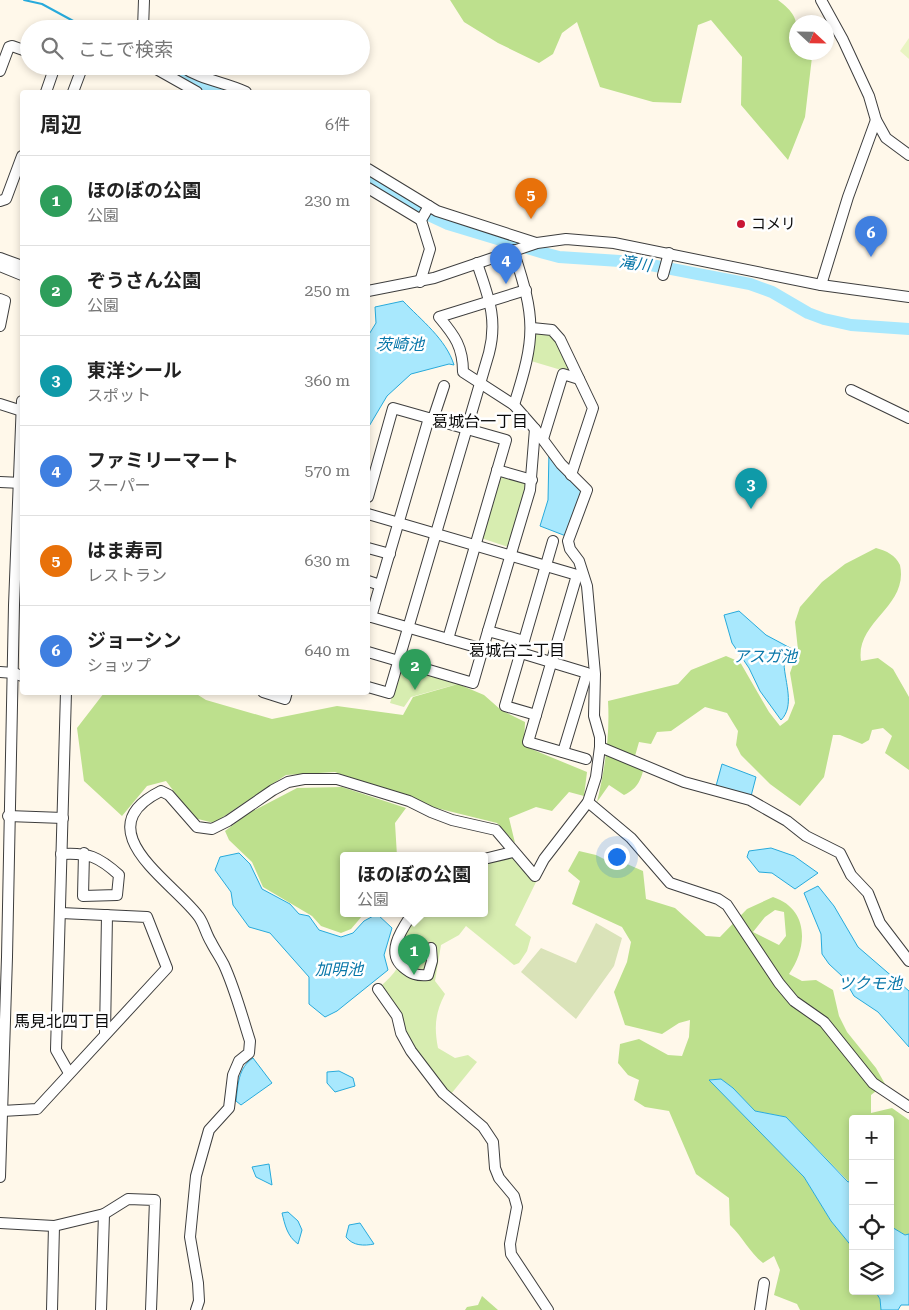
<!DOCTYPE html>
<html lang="ja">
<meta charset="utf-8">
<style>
body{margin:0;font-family:"Roboto Serif","Noto Sans JP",serif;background:#f6f6f6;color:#222}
.controls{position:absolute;right:15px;bottom:15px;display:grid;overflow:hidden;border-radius:5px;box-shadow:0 2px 8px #0003}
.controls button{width:45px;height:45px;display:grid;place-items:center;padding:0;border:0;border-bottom:1px solid #e0e0e0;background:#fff;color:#222;font:25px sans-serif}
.compass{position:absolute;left:789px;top:15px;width:45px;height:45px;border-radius:50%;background:#fff;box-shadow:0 2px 8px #0003;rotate:112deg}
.you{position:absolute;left:616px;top:856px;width:18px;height:18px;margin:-12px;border:4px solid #fff;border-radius:50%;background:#1a73e8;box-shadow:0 0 0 8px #1a73e833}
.badge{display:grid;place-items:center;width:32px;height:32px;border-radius:50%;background:#c91634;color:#fff;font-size:16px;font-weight:700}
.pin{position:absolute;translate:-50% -41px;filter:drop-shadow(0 1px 2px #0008)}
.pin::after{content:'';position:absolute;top:26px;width:18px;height:15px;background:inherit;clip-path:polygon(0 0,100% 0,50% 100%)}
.popup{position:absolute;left:340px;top:852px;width:148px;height:65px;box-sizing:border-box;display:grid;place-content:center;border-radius:5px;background:#fff;filter:drop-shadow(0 1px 4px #0005);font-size:16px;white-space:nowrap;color:#767676}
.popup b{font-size:19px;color:#222}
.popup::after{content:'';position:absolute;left:50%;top:100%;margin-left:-10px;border:10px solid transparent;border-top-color:#fff}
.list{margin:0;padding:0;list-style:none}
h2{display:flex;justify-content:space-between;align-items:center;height:65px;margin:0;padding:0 20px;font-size:21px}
h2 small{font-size:16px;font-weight:400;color:#767676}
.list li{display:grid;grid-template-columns:32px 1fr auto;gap:15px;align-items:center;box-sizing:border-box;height:90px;padding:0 20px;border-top:1px solid #e0e0e0}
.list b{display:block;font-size:19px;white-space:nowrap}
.list p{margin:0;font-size:16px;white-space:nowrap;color:#767676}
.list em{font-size:16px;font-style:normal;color:#767676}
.icon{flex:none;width:28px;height:28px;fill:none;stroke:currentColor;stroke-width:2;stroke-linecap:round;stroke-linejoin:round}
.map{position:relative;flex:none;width:909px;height:1310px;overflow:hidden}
.search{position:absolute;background:#fff;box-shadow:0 2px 8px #0003;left:20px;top:20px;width:350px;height:55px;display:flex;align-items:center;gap:12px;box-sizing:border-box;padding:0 18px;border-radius:28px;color:#767676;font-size:19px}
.panel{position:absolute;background:#fff;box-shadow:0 2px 8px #0003;left:20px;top:90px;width:350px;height:605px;border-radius:5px}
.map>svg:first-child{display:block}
.green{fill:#d7edb0}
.forest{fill:#bde08d;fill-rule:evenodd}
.cemetery{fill:#dae3b9}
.pitch{fill:#e9f4c2}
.water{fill:#a8e8fd;stroke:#28aadb}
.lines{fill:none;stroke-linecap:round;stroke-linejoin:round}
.stream{stroke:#28aadb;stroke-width:2}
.river{stroke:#a8e8fd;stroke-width:12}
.minor-casing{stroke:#3e3e3e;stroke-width:12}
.minor{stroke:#fff;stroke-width:10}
.poi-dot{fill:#c91634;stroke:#fff;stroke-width:2}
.labels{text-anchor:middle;stroke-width:5;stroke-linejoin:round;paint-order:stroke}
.poi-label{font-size:15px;fill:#0b0b0b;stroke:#fff;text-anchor:start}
.water-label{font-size:16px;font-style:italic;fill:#0977a9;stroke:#fff}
.neighbourhood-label{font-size:16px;fill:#0b0b0b;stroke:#fff}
</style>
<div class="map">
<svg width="909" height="1310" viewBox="0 0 909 1310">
<rect width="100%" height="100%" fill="#fff8ea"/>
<g class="green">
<polygon points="551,331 570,371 568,372 531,361 535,333"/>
<polygon points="500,476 527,482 508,547 481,538"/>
<polygon points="402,666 461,683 411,697 404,707 390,703"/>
<path d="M512,856L537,880L515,925L531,937L527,951L519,963L514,965L466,926L459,935L441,945L435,981L445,994C435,1013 434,1027 438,1048L455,1058L468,1055L477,1062L451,1094L424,1064L381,986C386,981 394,974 397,968C403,951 400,923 419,914H484V863Z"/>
</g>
<g class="forest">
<path d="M450,0H778C802,18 796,25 796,52L810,53L812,57L805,117L788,160L741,105L742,57L711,20L698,25L681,103L653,102L600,87L577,22L562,33L553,54L539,63L498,43L464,22Z"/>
<path d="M876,548C887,551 895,555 900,565C909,607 855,621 861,661L878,658L893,669L909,697V770L885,753L892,736L883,728L872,730L869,740L862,744L840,735H833L824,777L800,806L770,784L741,755L736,745L738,731L727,713L705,707L671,731L657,732L651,744L639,742L635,756L645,764C641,779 639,788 624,795L609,785L597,802C605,768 610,736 608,701L678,684L691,670L726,656L740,662L769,712L780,726L788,720L795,703L790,673L798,650L795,622L800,607L822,582L845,564Z"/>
<polygon points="458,684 484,695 501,710 525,722 524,746 587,772 584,796 569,792 552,811 536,807 509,818 515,843 497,823 424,805 335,772 286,775 214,823 194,818 166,781 147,786 122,816 84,781 77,728 104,693 195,693 206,700 272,719 337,706 403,715 413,697"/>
<polygon points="342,787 406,808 395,823 397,856 344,856 344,914 368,914 363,915 351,929 341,933 321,926 312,916 263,887 252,862 229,840 225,831 249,813 297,788"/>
<path d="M579,851L596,855L616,865L627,864L643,871L646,899L675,908L706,936L720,937L747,909L773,897C809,909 808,947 789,974L802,981L816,980L833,990L839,1016L847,1032L876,1068L885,1084L871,1095V1113L892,1108L909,1120V1234L905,1235L890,1226V1119H853V1180L849,1182L786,1117L755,1111L733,1088L721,1079L710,1080L804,1177L831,1221L853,1248V1291H875L880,1299L881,1310H800L797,1304L774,1295L780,1270L774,1256L763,1263C749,1252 743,1237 730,1225L729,1198L696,1174L669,1111L645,1107L634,1100L639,1080L628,1075L618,1063L620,1044L639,1039L668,1055L682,1056L689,1037L690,1020L679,1023L662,1034L625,1025L614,992L627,962L631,942L622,927L572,904L580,881L568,871ZM775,910L784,912L786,936L779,945L753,932L765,917Z"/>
<polygon points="482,1296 498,1310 465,1310 467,1307 478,1305"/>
</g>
<polygon class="cemetery" points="596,923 622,938 614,966 576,1019 521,972 541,948 576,963"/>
<polygon class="pitch" points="909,38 909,59 900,51"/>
<g class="water">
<path d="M403,301C421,320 446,339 454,365L449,364L411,374L387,396L368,428V336L376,323L375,307Z"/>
<polygon points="549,451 554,463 584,494 566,536 540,526 548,500"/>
<path d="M739,611L766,635L794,650L784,664C785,683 795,706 781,720L760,691L749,668L732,643L724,615Z"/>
<polygon points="722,764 756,777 750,800 716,786"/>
<polygon points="771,848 794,856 818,873 795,889 772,873 759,872 747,857 749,851"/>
<polygon points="239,853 250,864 262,889 290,904 299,914 309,916 319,930 341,937 353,933 364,921 377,914 392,928 384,955 388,970 337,1011 325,1017 309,1004 309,977 270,933 249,927 233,905 231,892 215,870 220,857"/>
<polygon points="818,886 834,906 858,947 909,991 909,1047 878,1012 854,996 843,977 829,964 822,954 821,934 804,893"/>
<path d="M253,1058L272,1083L241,1105L236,1101C238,1085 238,1068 253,1058Z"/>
<polygon points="339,1071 353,1078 355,1086 335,1092 327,1083 327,1072"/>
<polygon points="721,1079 733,1088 755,1111 786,1117 848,1182 853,1180 853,1248 831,1221 804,1177 709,1080"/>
<polygon points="269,1164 272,1185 256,1177 252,1167"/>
<path d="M288,1212L298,1221L302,1230L298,1244C287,1236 285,1225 282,1213Z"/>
<path d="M360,1223L374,1244C364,1246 353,1246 346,1237L349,1225Z"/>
<polygon points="890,1226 905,1235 909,1234 909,1305 901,1305 898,1310 881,1310 880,1299 875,1291 890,1291"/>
</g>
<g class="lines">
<polyline class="stream" points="24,0 42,4 88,29"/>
<g class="river">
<polyline points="167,66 195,83 225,92"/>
<polyline points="368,179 418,210 448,224 544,253 559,257 635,262 750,284 772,292 808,313 824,319 851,325 909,329"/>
</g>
<g class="minor-casing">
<g id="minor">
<polyline points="821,0 843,40 869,96 876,120 886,138 909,155"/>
<polyline points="143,29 144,0"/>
<polyline points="68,66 82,68 92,66"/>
<polyline points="103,66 131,66"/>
<polyline points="151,66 197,92"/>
<path d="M181,66C201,80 225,82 246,92"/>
<polyline points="0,71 9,47 12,46 29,52"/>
<polyline points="46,92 55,66"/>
<polyline points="73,92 82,68"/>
<polyline points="368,169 437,211 536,243"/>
<polyline points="368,188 421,220"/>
<polyline points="0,201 6,199 22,156"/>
<path d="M513,250C536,319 536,336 514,405"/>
<polyline points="0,258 22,266"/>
<polyline points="0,266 22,275"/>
<polyline points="663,275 669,253"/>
<polyline points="420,282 430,249 421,220 429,206"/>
<polyline points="821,285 848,197 876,120"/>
<polyline points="368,291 434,278 537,243 566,239 614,243 821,285 909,297"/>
<polyline points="0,299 5,301 0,326"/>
<polyline points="532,328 552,330 560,339 593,408 571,475"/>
<polyline points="851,390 909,418"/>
<polyline points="0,404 22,411"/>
<polyline points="433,419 444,386"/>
<polyline points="543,439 563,374 579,379"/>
<polyline points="497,470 532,480"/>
<polyline points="0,482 22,483"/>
<polyline points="368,497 393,408 506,440 448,639"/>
<polyline points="368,514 577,575 528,742 586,759"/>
<polyline points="368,548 390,554"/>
<polyline points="368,581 380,585"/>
<polyline points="368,616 483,649"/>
<polyline points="371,617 429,418"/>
<polyline points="488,631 530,490 535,429"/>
<polyline points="368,652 473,683 488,631 524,641"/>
<polyline points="521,653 587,673 563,752"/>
<polyline points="0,672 14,673 22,676"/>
<path d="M368,687L389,693L489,353C498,318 488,296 477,263"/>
<polyline points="66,692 56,1050 69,1073"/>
<polyline points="263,692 285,699 287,692"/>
<polyline points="536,715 505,706 553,541"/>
<polyline points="600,747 684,782 750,800 787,821 806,836 840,853 851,875 868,893 880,923 909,961"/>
<polyline points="588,802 631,838 670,883 718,899 727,905 779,983 794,1001 824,1022 873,1083 909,1107"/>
<polyline points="8,816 63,818"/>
<path d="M61,854C88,852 99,857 119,875L117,895L83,896L84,853"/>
<polyline points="484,859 513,852"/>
<path d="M412,914C403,928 385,952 403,967C411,974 417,976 428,975L432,961L431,948"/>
<polyline points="378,989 397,1016 401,1033 411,1051 443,1093 483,1127 493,1142 495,1168 499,1178 514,1196 517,1207 510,1244 511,1254 548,1310"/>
<polyline points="105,1034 107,915"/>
<polyline points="2,1111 37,1109 167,968 147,917 61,913"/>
<polyline points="0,1177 7,957 14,605 22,401"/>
<polyline points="0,1223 54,1226 104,1214 128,1199 155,1200 151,1310"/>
<polyline points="52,1310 54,1226"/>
<polyline points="101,1310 104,1214"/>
<path d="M196,1310L199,1301L198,1283L190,1237L196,1176L209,1130L229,1108L233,1075L239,1061L249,1053L250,1041C242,1016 235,989 224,965C220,957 215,950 211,942C206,934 204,924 199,917C175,883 83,830 161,791L169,795L197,827L212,829L228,821L273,790L288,782L304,779H337L409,801L431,812L452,820L496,830L535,876L544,859L588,802L596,777L600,747V737L594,716L595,674L587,586L579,561L570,549L568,541L587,490L561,464L535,429L514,405L463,372C463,347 455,336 439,317L526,290"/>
<polyline points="760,1310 764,1283"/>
</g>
</g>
<use href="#minor" class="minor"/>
</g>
<circle class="poi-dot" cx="741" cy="224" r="5"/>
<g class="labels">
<g class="poi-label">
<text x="751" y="229">コメリ</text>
</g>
<g class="water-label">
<text transform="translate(635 263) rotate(8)" y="6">滝川</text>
<text x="400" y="350">茨崎池</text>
<text x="765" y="662">アスガ池</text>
<text x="339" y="975">加明池</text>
<text x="870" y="989">ツクモ池</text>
</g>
<g class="neighbourhood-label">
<text x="480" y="427">葛城台一丁目</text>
<text x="517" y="656">葛城台二丁目</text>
<text x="62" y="1027">馬見北四丁目</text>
</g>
</g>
</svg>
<div class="controls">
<button>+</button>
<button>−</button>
<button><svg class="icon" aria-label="locate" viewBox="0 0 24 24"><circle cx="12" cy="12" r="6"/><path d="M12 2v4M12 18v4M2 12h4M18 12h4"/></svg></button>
<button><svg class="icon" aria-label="layers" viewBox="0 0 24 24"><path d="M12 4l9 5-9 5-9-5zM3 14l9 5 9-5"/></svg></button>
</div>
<svg class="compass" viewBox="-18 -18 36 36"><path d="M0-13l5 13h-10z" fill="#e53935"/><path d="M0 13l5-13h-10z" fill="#767676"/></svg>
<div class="you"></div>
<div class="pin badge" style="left:414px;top:975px;background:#2e9e5b">1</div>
<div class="popup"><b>ほのぼの公園</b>公園</div>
<div class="pin badge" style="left:415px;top:690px;background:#2e9e5b">2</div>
<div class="pin badge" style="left:751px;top:509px;background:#0f9aa8">3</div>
<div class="pin badge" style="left:506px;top:284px;background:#3f7fe0">4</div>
<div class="pin badge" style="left:531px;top:219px;background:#e8710a">5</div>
<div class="pin badge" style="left:871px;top:257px;background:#3f7fe0">6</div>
<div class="search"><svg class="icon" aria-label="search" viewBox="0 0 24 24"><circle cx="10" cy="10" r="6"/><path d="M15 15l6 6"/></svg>ここで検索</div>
<section class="panel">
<h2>周辺<small>6件</small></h2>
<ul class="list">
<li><span class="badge" style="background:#2e9e5b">1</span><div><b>ほのぼの公園</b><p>公園</p></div><em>230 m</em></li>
<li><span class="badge" style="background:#2e9e5b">2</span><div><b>ぞうさん公園</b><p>公園</p></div><em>250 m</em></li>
<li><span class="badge" style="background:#0f9aa8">3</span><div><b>東洋シール</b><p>スポット</p></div><em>360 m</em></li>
<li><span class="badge" style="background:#3f7fe0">4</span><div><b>ファミリーマート</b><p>スーパー</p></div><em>570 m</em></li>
<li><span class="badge" style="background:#e8710a">5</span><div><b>はま寿司</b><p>レストラン</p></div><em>630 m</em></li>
<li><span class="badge" style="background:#3f7fe0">6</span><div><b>ジョーシン</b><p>ショップ</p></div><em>640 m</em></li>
</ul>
</section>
</div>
